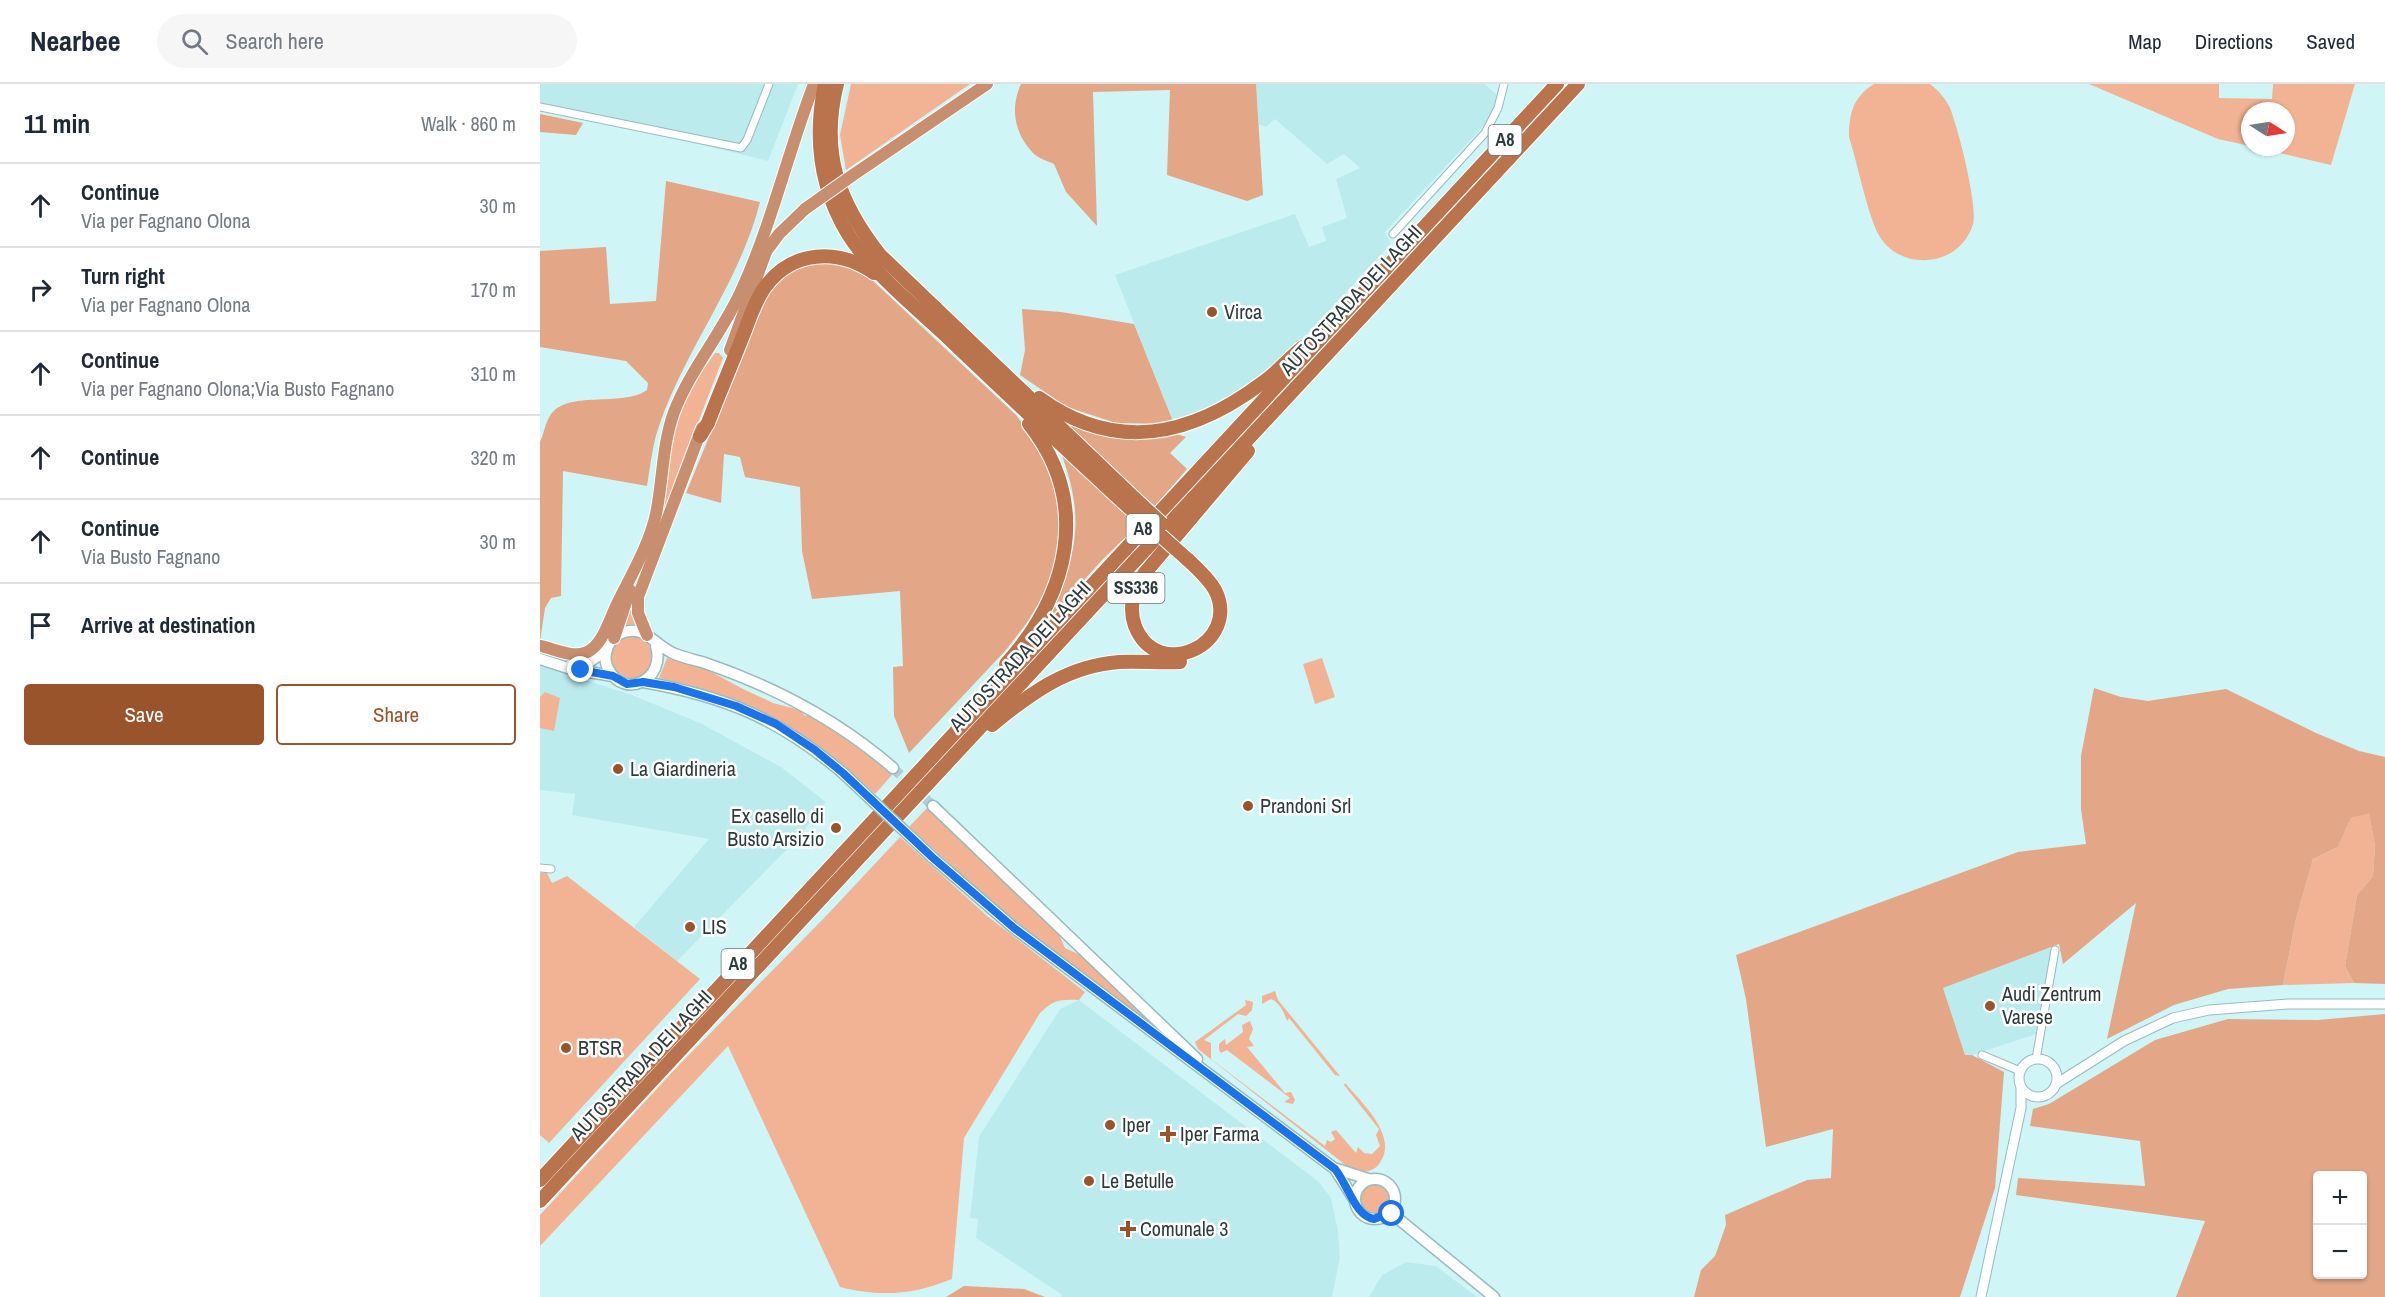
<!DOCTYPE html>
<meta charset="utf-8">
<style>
body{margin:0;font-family:"Archivo Narrow",sans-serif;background:#f6f6f7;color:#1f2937}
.controls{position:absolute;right:18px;bottom:18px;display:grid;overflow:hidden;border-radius:6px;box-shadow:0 2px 4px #0004}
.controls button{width:54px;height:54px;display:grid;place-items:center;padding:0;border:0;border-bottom:2px solid #e0e1e3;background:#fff;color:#1f2937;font:30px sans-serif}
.compass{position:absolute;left:1701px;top:18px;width:54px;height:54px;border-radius:50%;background:#fff;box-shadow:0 2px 4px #0004;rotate:102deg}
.stop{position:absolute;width:18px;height:18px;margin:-14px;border:4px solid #1a73e8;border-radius:50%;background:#fff}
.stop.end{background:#1a73e8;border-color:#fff;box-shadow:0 2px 6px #0008}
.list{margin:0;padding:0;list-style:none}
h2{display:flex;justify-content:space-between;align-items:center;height:78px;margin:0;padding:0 24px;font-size:26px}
h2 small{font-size:20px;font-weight:400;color:#747a83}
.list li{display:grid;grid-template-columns:39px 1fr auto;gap:18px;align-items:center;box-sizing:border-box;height:84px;padding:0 24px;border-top:2px solid #e0e1e3}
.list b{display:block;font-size:22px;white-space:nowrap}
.list p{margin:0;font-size:20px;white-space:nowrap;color:#747a83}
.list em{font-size:20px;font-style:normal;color:#747a83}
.actions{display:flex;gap:12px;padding:18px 24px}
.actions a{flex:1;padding:14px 0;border:2px solid #9a542c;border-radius:6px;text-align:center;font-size:21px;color:#9a542c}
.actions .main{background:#9a542c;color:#fff}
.icon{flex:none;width:33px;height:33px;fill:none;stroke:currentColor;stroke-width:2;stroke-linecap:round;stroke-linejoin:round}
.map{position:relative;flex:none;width:1845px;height:1213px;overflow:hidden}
header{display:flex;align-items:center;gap:36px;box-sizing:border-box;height:84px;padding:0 30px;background:#fff;border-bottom:2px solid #e0e1e3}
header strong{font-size:28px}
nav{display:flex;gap:33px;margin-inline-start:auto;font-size:21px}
.search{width:420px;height:54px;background:#f6f6f7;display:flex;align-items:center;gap:15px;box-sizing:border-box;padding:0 21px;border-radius:33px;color:#747a83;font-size:22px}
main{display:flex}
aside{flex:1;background:#fff}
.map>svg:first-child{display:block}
.built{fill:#bcebee}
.green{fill:#f1b393}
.forest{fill:#e3a686;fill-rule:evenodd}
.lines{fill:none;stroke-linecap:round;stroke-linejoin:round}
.secondary-tunnel{stroke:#afd0d2;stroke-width:10;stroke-dasharray:10 5;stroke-linecap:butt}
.minor-casing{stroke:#98bbbe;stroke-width:9}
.tertiary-casing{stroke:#98bbbe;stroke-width:11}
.secondary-casing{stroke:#98bbbe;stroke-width:13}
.trunk-casing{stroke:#fff;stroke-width:14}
.motorway-casing{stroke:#fff;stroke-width:16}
.minor{stroke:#fff;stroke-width:7}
.tertiary{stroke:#fff;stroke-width:9}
.secondary{stroke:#fff;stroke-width:10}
.trunk{stroke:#c78f70;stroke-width:12}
.motorway{stroke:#b9734d;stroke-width:14}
.secondary-bridge-casing{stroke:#98bbbe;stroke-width:13;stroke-linecap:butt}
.trunk-bridge-casing{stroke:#fff;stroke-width:14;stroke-linecap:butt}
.motorway-bridge-casing{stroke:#fff;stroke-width:16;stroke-linecap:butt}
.secondary-bridge{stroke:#fff;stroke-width:10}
.trunk-bridge{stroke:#c78f70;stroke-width:12}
.motorway-bridge{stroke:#b9734d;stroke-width:14}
.route{stroke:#1a73e8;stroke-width:8}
.poi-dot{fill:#9a542c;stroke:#fff;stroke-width:2}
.labels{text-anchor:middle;stroke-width:5;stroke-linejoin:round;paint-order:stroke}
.shield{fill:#fff;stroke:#6c7676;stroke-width:1.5}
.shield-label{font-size:18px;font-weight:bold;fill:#2d3b3c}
.street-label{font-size:20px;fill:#2d3b3c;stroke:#fff}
.poi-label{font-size:20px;fill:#2d3b3c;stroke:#fff;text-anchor:start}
</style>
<header>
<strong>Nearbee</strong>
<div class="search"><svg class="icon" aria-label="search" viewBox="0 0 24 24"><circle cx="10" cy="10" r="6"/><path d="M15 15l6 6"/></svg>Search here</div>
<nav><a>Map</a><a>Directions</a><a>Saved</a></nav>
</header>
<main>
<aside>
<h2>11 min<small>Walk · 860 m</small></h2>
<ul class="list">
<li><svg class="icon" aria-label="ahead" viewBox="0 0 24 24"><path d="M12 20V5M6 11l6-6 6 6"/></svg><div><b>Continue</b><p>Via per Fagnano Olona</p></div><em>30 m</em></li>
<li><svg class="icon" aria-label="right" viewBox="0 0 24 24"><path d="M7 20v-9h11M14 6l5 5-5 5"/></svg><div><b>Turn right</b><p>Via per Fagnano Olona</p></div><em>170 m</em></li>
<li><svg class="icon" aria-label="ahead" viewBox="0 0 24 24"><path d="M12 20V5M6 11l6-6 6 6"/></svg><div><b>Continue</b><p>Via per Fagnano Olona;Via Busto Fagnano</p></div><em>310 m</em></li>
<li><svg class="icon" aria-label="ahead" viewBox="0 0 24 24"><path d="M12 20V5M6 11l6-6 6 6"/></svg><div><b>Continue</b></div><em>320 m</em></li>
<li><svg class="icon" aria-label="ahead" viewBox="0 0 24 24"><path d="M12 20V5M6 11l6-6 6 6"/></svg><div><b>Continue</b><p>Via Busto Fagnano</p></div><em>30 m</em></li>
<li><svg class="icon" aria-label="arrive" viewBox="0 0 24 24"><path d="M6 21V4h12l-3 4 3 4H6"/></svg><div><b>Arrive at destination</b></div></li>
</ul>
<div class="actions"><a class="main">Save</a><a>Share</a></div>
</aside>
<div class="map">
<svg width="1845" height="1213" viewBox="0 0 1845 1213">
<rect width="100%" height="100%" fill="#d0f5f7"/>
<g class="built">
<polygon points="0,0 258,0 228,77 0,21"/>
<polygon points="716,0 945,0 958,12 950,35 845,148 851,160 758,260 726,290 692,315 634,340 575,191 755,130 769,163 786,157 782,143 807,134 796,95 820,84 804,70 787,80 735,35 726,43 719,40"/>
<polygon points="0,582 92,611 162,640 241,683 286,718 256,756 137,877 94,843 169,755 32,731 35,710 0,706"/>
<polygon points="1514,862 1499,949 1432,971 1425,971 1403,904"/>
<polygon points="539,916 779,1098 791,1114 798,1147 800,1173 792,1213 522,1213 521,1210 436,1154 438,1135 430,1134 439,1053 520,925"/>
<polygon points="866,1178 896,1182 937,1213 829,1213 842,1191"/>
</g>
<g class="green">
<polygon points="311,0 430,0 306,86 300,51"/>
<path d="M1334,0H1390C1398,6 1406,15 1410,24C1418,44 1438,121 1433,140C1421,182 1363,189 1340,153C1328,134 1317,77 1309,53C1309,30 1313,13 1334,0Z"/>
<polygon points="1549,0 1679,0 1679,14 1732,15 1733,0 1815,0 1791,81 1713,63 1746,63 1746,27 1710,27 1710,62 1678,55"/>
<polygon points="175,269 179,269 183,274 97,496 93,511 97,540 85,541 138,332 151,303"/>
<circle cx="92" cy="573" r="21"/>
<path d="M127,574L168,586L203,605L233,619L260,626L265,632L268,630L311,656L313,661L316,659L352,691L335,710C292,671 249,636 194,616C170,607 144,602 119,594Z"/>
<polygon points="782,574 795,613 775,620 763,580"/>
<polygon points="5,608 20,614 14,647 0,644 0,613"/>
<polygon points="388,723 516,844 525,864 547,874 621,948 471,836 369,743"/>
<polygon points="1829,728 1835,762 1833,792 1817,811 1805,882 1814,899 1743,901 1756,835 1773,775 1798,763 1811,734"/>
<path d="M360,753L446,831L545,908L539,916C521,915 513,916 500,929L424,1054L412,1195C372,1211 341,1213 300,1203L188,962L0,1162V1131L139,981L287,831Z"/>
<polygon points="0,789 7,789 12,799 27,792 160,895 9,1059 0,1051"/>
<path d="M735,907L738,916L800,992L795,991L749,934L747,937C745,931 740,918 731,915L722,920V912Z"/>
<path d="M705,916L713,918L712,926L706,932L698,930L664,956L671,959V975L785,1062L787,1056L791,1058L795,1055L791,1048L796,1046L816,1069L818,1063L824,1069L832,1070L840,1062L836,1051L839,1045L804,1001L805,999C821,1018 860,1053 839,1080C833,1088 823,1089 813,1087L658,965L655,958L706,921Z"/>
<polygon points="710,937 713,945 709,955 714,962 707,963 745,1009 751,1008 755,1016 753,1020 744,1018 750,1014 687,966 681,969 679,966 679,960 685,955 686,961 703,948 702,941"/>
<circle cx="835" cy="1115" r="14"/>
</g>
<g class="forest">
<path d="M481,0H716L723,111L707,117L627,91L630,6L553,8L557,142L526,108L514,80C507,77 498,74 493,69C474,49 470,24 481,0Z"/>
<polygon points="0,30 43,39 36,51 0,48"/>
<path d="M126,97L220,118C199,201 143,267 117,348C112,365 110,384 107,402L23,387L21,512L11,514L5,524L0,557V358C4,350 5,339 10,332C26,305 82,324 107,306L108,299L86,277L0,263V167L66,163L70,220L116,217Z"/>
<polygon points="271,176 315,180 476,331 499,362 522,423 518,472 505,509 486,540 465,567 369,669 354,632 353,583 363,582 360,507 272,515 262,467 260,403 205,393 200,373 184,370 181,419 146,409 230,205 246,188"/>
<polygon points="482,225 521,228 594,240 634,340 576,339 527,323 480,291 485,266"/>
<path d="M511,331C536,343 558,352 586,352C606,352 627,346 646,353L630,369L647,385L615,422Z"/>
<path d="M520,366L598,441L562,476L510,534C537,468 546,435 520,366Z"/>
<polygon points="1554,604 1581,613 1608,617 1686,605 1776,649 1819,667 1845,673 1845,900 1814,899 1805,882 1817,811 1833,792 1835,762 1829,729 1811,734 1798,763 1773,775 1756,835 1743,901 1688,905 1634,921 1567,955 1596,819 1523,880 1519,860 1403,904 1425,971 1432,971 1464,988 1455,1104 1420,1213 1154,1213 1161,1186 1175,1172 1186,1141 1185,1131 1267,1096 1291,1094 1293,1045 1226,1063 1206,915 1196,871 1478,768 1546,760 1541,725 1541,672"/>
<path d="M1845,930V1213H1636L1665,1137L1476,1111L1478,1094L1605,1102L1600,1057L1490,1042L1493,1025L1509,1020L1615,956L1688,935L1778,936ZM1778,1092H1822V1190H1778Z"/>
<polygon points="424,1202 484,1205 505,1213 406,1213"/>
</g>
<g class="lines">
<polyline class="secondary-tunnel" points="353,684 393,722"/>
<g class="minor-casing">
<g id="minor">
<polyline points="0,23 201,64 207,56 229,0"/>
<polyline points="853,150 945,49 958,24 964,0"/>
<polyline points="0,784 11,785"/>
<polyline points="1442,971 1480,987"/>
<polyline points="1496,975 1515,866"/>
</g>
</g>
<g class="tertiary-casing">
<g id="tertiary">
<circle cx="1498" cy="994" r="19"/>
<polyline points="1516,1000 1584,957 1633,934 1669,926 1748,920 1845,920"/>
<polyline points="1441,1213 1481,1024 1481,1004"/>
</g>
</g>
<g class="secondary-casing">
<g id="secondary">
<path d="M116,562C126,595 85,616 69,586C65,580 65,571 67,564C72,552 84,545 97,547C109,549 121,565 135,570C145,574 155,576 165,579C232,602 299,637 353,684"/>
<polyline points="0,575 31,585 73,592"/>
<polyline points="32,579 49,578 67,566"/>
<path d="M103,598C185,612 239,635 303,689"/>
<polyline points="393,722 657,975"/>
<polyline points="392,773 474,844 795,1085 814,1115"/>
<polyline points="797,1085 828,1095"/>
<circle cx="835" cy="1115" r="20"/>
<polyline points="850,1128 954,1213"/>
</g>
</g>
<g class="trunk-casing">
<g id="trunk">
<polyline points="313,91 447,0"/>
<polyline points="222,173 239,150 265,125"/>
<polyline points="190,266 226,168"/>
<polyline points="107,551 98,529 98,513 162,344"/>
<polyline points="74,554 90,506"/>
<path d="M0,562C16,565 37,577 52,565C64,555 70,535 76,522C90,493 109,462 116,430C123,396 122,361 134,328C151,284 183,248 202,205C232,139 248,68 274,0"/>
</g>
</g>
<g class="motorway-casing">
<g id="motorway">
<path d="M285,0C274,52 280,104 308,150C332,188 370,218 403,249C462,306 523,362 583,418"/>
<path d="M297,0C280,68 298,118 340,171L591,411"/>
<path d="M499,314C575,369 650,353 722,299C737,289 749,274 763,263"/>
<path d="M160,352L168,339C179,310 191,282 202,254C209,237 214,218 225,203C252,166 298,164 334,189"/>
<path d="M647,475C657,484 668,494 675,506C702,559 618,600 595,542C588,523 594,507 604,490L708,367"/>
<path d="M466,580C530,509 551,418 489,340"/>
<path d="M452,641C491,609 527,582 579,578C600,577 620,579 640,578"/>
<polyline points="0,1096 1017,0"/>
<polyline points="0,1117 1038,0"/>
</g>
</g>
<use href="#minor" class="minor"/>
<use href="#tertiary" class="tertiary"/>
<use href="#secondary" class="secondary"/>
<use href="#trunk" class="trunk"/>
<use href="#motorway" class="motorway"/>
<g class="secondary-bridge-casing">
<polyline id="secondary-bridge" points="303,689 392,773"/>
</g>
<g class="trunk-bridge-casing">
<polyline id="trunk-bridge" points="265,125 313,91"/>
</g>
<g class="motorway-bridge-casing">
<g id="motorway-bridge">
<polyline points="591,411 622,440"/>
<polyline points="583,418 647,475"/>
</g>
</g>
<use href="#secondary-bridge" class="secondary-bridge"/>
<use href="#trunk-bridge" class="trunk-bridge"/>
<use href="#motorway-bridge" class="motorway-bridge"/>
</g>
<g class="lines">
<path class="route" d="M41,586L73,592L87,600L103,598L134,603L196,622L236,640L275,666L303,689L392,773L474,844L795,1085C808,1101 815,1132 834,1135L850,1128L852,1130"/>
</g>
<g class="poi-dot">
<circle cx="672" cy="228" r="6"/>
<circle cx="78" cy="685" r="6"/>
<circle cx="708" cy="722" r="6"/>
<circle cx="296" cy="744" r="6"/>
<circle cx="150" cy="843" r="6"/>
<circle cx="1450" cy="922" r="6"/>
<circle cx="26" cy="964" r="6"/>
<circle cx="570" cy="1041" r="6"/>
<path d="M625 1041h6v6h6v6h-6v6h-6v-6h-6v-6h6z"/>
<circle cx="549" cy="1097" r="6"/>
<path d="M585 1136h6v6h6v6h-6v6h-6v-6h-6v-6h6z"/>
</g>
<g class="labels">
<g class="shield">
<rect x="948.5" y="41" width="33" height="30" rx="4.5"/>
<rect x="586.5" y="430" width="33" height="30" rx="4.5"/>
<rect x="567.5" y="489" width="57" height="30" rx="4.5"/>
<rect x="181.5" y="865" width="33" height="30" rx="4.5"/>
</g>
<g class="shield-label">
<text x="965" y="62">A8</text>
<text x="603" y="451">A8</text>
<text x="596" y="510">SS336</text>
<text x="198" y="886">A8</text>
</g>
<g class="street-label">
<text transform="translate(811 216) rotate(-47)" y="7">AUTOSTRADA DEI LAGHI</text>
<text transform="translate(480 572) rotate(-47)" y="7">AUTOSTRADA DEI LAGHI</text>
<text transform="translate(101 981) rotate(-47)" y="7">AUTOSTRADA DEI LAGHI</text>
</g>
<g class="poi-label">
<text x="684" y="235">Virca</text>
<text x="90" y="692">La Giardineria</text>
<text x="720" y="729">Prandoni Srl</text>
<text x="284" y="739" text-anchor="end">Ex casello di<tspan x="284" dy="23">Busto Arsizio</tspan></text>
<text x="162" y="850">LIS</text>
<text x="1462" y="917">Audi Zentrum<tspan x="1462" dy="23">Varese</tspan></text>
<text x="38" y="971">BTSR</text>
<text x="582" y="1048">Iper</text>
<text x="640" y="1057">Iper Farma</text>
<text x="561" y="1104">Le Betulle</text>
<text x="600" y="1152">Comunale 3</text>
</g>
</g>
</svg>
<div class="controls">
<button>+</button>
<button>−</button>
</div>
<svg class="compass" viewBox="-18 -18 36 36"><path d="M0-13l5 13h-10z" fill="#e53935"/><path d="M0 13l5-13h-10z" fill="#747a83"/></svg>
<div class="stop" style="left:852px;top:1130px"></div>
<div class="stop end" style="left:41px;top:586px"></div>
</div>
</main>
